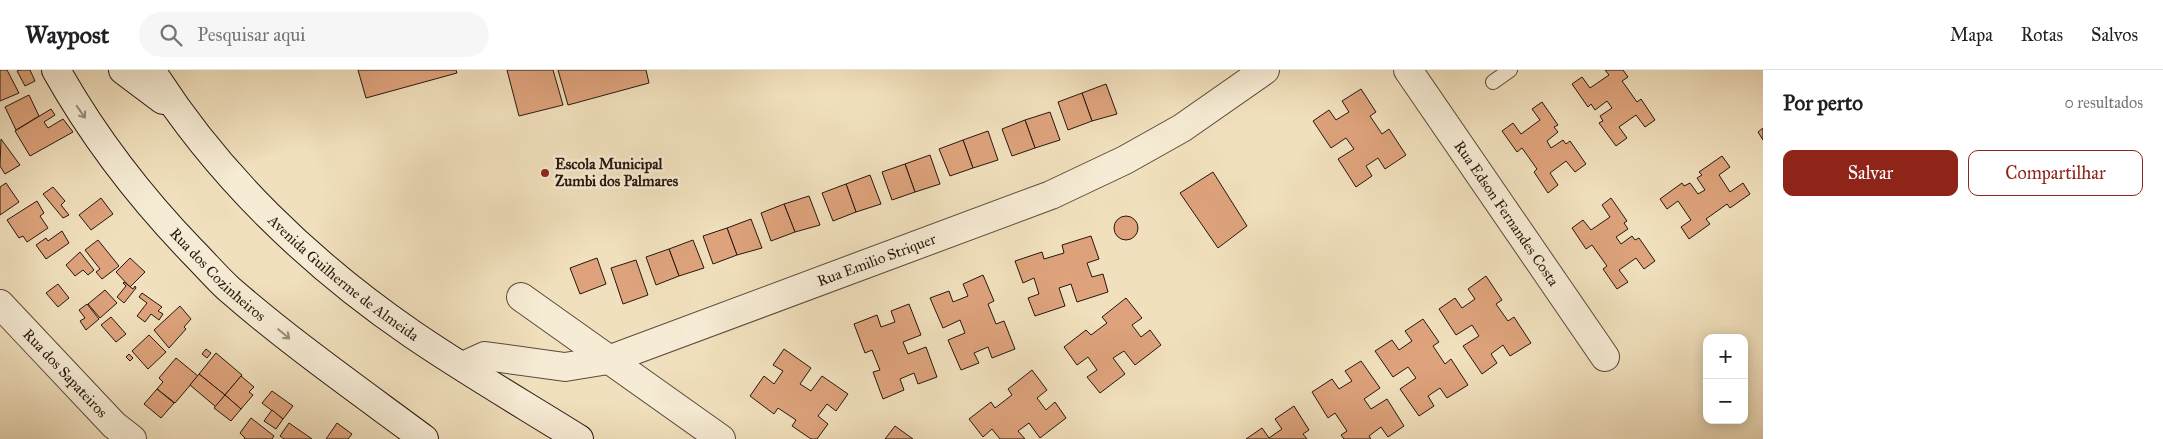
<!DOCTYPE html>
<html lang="pt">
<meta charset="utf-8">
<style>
body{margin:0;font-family:"IM FELL Great Primer",serif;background:#f6f6f6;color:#202124}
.controls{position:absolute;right:15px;bottom:15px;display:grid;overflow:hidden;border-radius:10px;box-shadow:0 2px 12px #0003}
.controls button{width:45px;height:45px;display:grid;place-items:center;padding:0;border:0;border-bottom:1px solid #e0e0e0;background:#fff;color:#202124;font:25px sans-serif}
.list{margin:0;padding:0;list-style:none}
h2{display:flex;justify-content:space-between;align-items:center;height:65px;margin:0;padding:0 20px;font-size:21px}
h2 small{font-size:16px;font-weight:400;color:#757577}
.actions{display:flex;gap:10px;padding:15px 20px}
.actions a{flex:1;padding:11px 0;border:1px solid #8f2418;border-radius:10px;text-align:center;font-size:18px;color:#8f2418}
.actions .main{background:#8f2418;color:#fff}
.icon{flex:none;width:28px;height:28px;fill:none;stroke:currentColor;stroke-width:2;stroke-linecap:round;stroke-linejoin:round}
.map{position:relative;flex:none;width:1763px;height:369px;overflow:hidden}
header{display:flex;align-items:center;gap:30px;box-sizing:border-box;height:70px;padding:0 25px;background:#fff;border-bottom:1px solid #e0e0e0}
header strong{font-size:24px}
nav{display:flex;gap:28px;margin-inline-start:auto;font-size:18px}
.search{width:350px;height:45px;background:#f6f6f6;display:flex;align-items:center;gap:12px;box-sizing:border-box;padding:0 18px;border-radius:28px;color:#757577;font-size:19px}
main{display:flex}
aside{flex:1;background:#fff}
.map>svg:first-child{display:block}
.building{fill:#dea37c;stroke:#27170d}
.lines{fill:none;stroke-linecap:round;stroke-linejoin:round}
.lane-casing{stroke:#5a4939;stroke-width:16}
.street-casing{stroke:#5a4939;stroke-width:30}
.secondary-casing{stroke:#27170d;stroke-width:30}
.lane{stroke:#f6ebd4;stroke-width:14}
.street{stroke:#f6ebd4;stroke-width:28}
.secondary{stroke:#f6ebd4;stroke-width:28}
.oneway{stroke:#998c7a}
.poi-dot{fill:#8f2418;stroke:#f6ebd4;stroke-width:2}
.labels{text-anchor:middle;stroke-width:5;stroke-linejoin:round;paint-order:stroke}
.poi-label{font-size:15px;font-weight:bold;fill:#27170d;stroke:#f6ebd4;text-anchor:start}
.street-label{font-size:15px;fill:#27170d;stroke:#f6ebd4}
</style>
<header>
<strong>Waypost</strong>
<div class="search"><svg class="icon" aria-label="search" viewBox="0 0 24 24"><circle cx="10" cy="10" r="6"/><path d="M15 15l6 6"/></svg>Pesquisar aqui</div>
<nav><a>Mapa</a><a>Rotas</a><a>Salvos</a></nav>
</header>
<main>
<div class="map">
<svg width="1763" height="369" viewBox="0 0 1763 369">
<rect width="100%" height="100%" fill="#f1e0bd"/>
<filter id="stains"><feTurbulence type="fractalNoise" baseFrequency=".004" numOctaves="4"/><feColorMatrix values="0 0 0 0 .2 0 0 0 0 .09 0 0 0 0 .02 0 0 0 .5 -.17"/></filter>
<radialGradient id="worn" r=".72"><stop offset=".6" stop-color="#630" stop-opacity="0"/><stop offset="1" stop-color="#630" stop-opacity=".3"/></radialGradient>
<g class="building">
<polygon points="0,0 7,0 19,23 0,31"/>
<polygon points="20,0 30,0 35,11 25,16 17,1"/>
<polygon points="358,0 456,0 457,3 366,28"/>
<polygon points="507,0 553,0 563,35 519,46"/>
<polygon points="558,0 646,0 649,13 568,35"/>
<polygon points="1605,0 1623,0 1628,7 1622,11 1637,32 1641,29 1655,50 1645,57 1636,45 1619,57 1627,68 1616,76 1599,53 1603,51 1600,46 1612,38 1607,31 1595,40 1591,34 1588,37 1572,14 1582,7 1590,18 1609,5"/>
<polygon points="1106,14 1117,44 1092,51 1082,23"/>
<polygon points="1361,19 1376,42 1370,46 1382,64 1389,59 1406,85 1385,99 1378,88 1366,96 1372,106 1356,117 1338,89 1354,79 1346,68 1331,78 1313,51 1329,40 1336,50 1349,42 1342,31"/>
<polygon points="1082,23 1092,51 1068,60 1058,32"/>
<polygon points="29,25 39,46 16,60 5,37"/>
<polygon points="1542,32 1558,55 1554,57 1558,62 1547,71 1551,78 1563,70 1566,74 1570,71 1586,94 1575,102 1566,91 1550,103 1558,115 1548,123 1534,102 1537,99 1522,78 1517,82 1502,61 1513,53 1521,64 1540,50 1532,39"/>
<polygon points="51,39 55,45 44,52 48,58 63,49 73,62 30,86 15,61"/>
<polygon points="1050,42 1060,70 1035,78 1025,50"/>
<polygon points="1025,50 1035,78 1012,86 1002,59"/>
<polygon points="1763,58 1763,70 1758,62"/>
<polygon points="988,61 998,90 973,98 963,70"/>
<polygon points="1,69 20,95 5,104 0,96"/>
<polygon points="963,70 973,98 950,106 939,79"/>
<polygon points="930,85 940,114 915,122 905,94"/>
<polygon points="1722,86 1730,97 1719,105 1730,122 1743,113 1750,124 1730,138 1727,134 1706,149 1710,154 1689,169 1681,157 1691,150 1678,131 1667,139 1660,129 1682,113 1684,116 1690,113 1698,124 1705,120 1697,108 1702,105 1699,102"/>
<polygon points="905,94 915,122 892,130 882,102"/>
<polygon points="1213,102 1247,156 1218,178 1180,123"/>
<polygon points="870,105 881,134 856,142 846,114"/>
<polygon points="6,113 19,132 0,145 0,117"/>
<polygon points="846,114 856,142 833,151 822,123"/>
<polygon points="53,117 65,131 61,135 69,145 63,148 43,124"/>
<polygon points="809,126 820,155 795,162 784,134"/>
<polygon points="101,128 113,144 91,160 79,145"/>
<polygon points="1611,128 1627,151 1624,153 1628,159 1616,167 1621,174 1632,166 1635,170 1639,168 1655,191 1644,199 1636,188 1619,200 1628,212 1617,219 1603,199 1607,196 1592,175 1586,179 1572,158 1583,150 1591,160 1610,147 1602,135"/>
<polygon points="37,131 44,143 40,146 48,158 27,172 23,166 19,168 7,150"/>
<polygon points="784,134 795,162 771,171 761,143"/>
<circle cx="1126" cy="158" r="12"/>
<polygon points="751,149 762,178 737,185 727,158"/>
<polygon points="727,158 737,185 713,194 703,166"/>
<polygon points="62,161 69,173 46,189 36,175 46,168 48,171"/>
<polygon points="1091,166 1099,189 1087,193 1092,207 1103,204 1108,222 1077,232 1071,214 1059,218 1065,236 1035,246 1028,228 1039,224 1034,208 1023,213 1015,191 1042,182 1044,189 1064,183 1062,175"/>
<polygon points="98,170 119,196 102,209 96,202 100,199 85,180"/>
<polygon points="693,170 704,198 679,206 669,179"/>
<polygon points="669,179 679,206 656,215 646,187"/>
<polygon points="80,182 94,200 88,205 83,200 75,206 66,195"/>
<polygon points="130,188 145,202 130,217 116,202"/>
<polygon points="597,188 606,214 580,224 570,198"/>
<polygon points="636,190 648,225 623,234 611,198"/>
<polygon points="983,205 994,231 988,234 996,254 1004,251 1015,279 992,288 988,277 974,283 979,293 961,300 948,270 965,263 960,250 943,258 930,228 949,221 953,232 968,226 963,214"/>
<polygon points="1486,206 1502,230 1496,234 1508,251 1514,247 1531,273 1510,286 1503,275 1491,284 1497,293 1482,304 1463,276 1479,266 1472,255 1456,265 1439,239 1455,228 1462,238 1475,229 1468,219"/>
<polygon points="124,212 133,219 135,216 136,218 124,233 117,227 126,216 123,213"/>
<polygon points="58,214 69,228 58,237 46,223"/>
<polygon points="105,220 117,233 100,248 88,234"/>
<polygon points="142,223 162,237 158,241 163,244 159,250 151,244 145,252 137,246 147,233 139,227"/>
<polygon points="1126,228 1142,248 1132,255 1141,267 1150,260 1161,275 1135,295 1124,281 1113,288 1125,304 1100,323 1087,307 1097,300 1088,287 1077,295 1064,277 1086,260 1091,265 1107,253 1102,247"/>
<polygon points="87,234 99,249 86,260 80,251 85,248 79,240"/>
<polygon points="909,234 921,265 903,272 908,284 926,277 937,307 918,314 914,303 900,309 904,320 883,329 873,302 880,300 872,280 865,283 854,254 877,245 881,257 895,252 891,241"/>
<polygon points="180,236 191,249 184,257 186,259 169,278 154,260"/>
<polygon points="111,247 126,264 116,272 101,255"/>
<polygon points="1423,249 1439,272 1433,276 1445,294 1451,289 1468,315 1447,328 1440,318 1428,326 1434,336 1419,346 1400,319 1416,308 1408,297 1393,307 1375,281 1392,270 1399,280 1412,271 1405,261"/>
<polygon points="149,265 166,282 148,299 132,281"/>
<polygon points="206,279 211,283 207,288 202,284"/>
<polygon points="784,279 811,298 800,314 811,321 822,306 848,324 836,341 827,334 818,346 828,354 817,369 811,369 792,356 796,350 778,338 774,344 750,326 764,306 774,314 783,301 773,295"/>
<polygon points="216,283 242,305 225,325 199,304"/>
<polygon points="129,284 133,288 130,291 126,287"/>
<polygon points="176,288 198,306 175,333 157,319 163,312 159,308"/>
<polygon points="1361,291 1380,318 1364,329 1371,339 1387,329 1404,356 1388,367 1381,357 1369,366 1371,369 1344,369 1341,365 1347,361 1335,343 1328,348 1312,322 1332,309 1339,319 1352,311 1345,301"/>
<polygon points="1032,300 1047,320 1037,328 1046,340 1055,332 1066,348 1040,368 1029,353 1018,361 1025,369 1000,369 992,359 983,367 969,349 991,332 995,338 1012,325 1008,319"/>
<polygon points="199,304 225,325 216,337 190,315"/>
<polygon points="241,306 254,317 249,322 253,325 241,339 225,325"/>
<polygon points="157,319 174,333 161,348 144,334"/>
<polygon points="272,321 293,336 283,349 262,333"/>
<polygon points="225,325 241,339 231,351 214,338"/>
<polygon points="1294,336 1309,360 1303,364 1307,369 1246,369 1262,358 1269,368 1282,359 1275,349"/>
<polygon points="272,340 283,349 276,359 264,351"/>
<polygon points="251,348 274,366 272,369 244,369 245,368 240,363"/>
<polygon points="289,353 312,369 284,369 280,366"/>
<polygon points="337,353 352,364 348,369 326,369"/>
<polygon points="895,356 913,369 885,369"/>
</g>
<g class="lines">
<g class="lane-casing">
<polyline id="lane" points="1493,12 1510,0"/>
</g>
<g class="street-casing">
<g id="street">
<path id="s1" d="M1408,0L1605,287"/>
<polyline points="521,227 721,369"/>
<path id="s2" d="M0,234L114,355L132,369"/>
<path id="s3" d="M463,296L485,286L565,297L608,290L1051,125L1125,90L1182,58L1265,0"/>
</g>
</g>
<g class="secondary-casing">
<g id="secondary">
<path id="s4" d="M56,0C93,66 139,126 192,181C204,193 216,207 229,219C291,273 358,320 424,369"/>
<polyline points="123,0 163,30"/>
<path id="s5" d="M151,0C217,105 310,194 412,264C466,301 523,334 579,369"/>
</g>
</g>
<use href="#lane" class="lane"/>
<use href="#street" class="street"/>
<use href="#secondary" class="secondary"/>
</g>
<defs><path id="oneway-shaft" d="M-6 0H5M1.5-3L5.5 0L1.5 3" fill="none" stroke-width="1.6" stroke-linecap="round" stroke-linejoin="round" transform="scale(1.25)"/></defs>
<g class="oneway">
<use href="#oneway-shaft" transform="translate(81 42) rotate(55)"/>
<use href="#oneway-shaft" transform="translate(284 264) rotate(40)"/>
</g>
<circle class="poi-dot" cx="545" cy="103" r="5"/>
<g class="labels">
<g class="poi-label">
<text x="555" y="99">Escola Municipal<tspan x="555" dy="17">Zumbi dos Palmares</tspan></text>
</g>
<g class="street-label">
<text dy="5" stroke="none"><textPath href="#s1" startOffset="174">Rua Edson Fernandes Costa</textPath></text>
<text dy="5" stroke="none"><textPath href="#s3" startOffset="435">Rua Emilio Striquer</textPath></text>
<text dy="5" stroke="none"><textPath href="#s4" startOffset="262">Rua dos Cozinheiros</textPath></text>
<text dy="5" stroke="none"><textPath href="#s5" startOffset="285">Avenida Guilherme de Almeida</textPath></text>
<text dy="5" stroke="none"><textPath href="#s2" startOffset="95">Rua dos Sapateiros</textPath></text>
</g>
</g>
<rect width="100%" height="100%" filter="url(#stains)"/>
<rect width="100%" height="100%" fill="url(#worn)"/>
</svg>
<div class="controls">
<button>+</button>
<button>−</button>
</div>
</div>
<aside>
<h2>Por perto<small>0 resultados</small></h2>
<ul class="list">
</ul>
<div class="actions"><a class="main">Salvar</a><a>Compartilhar</a></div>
</aside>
</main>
